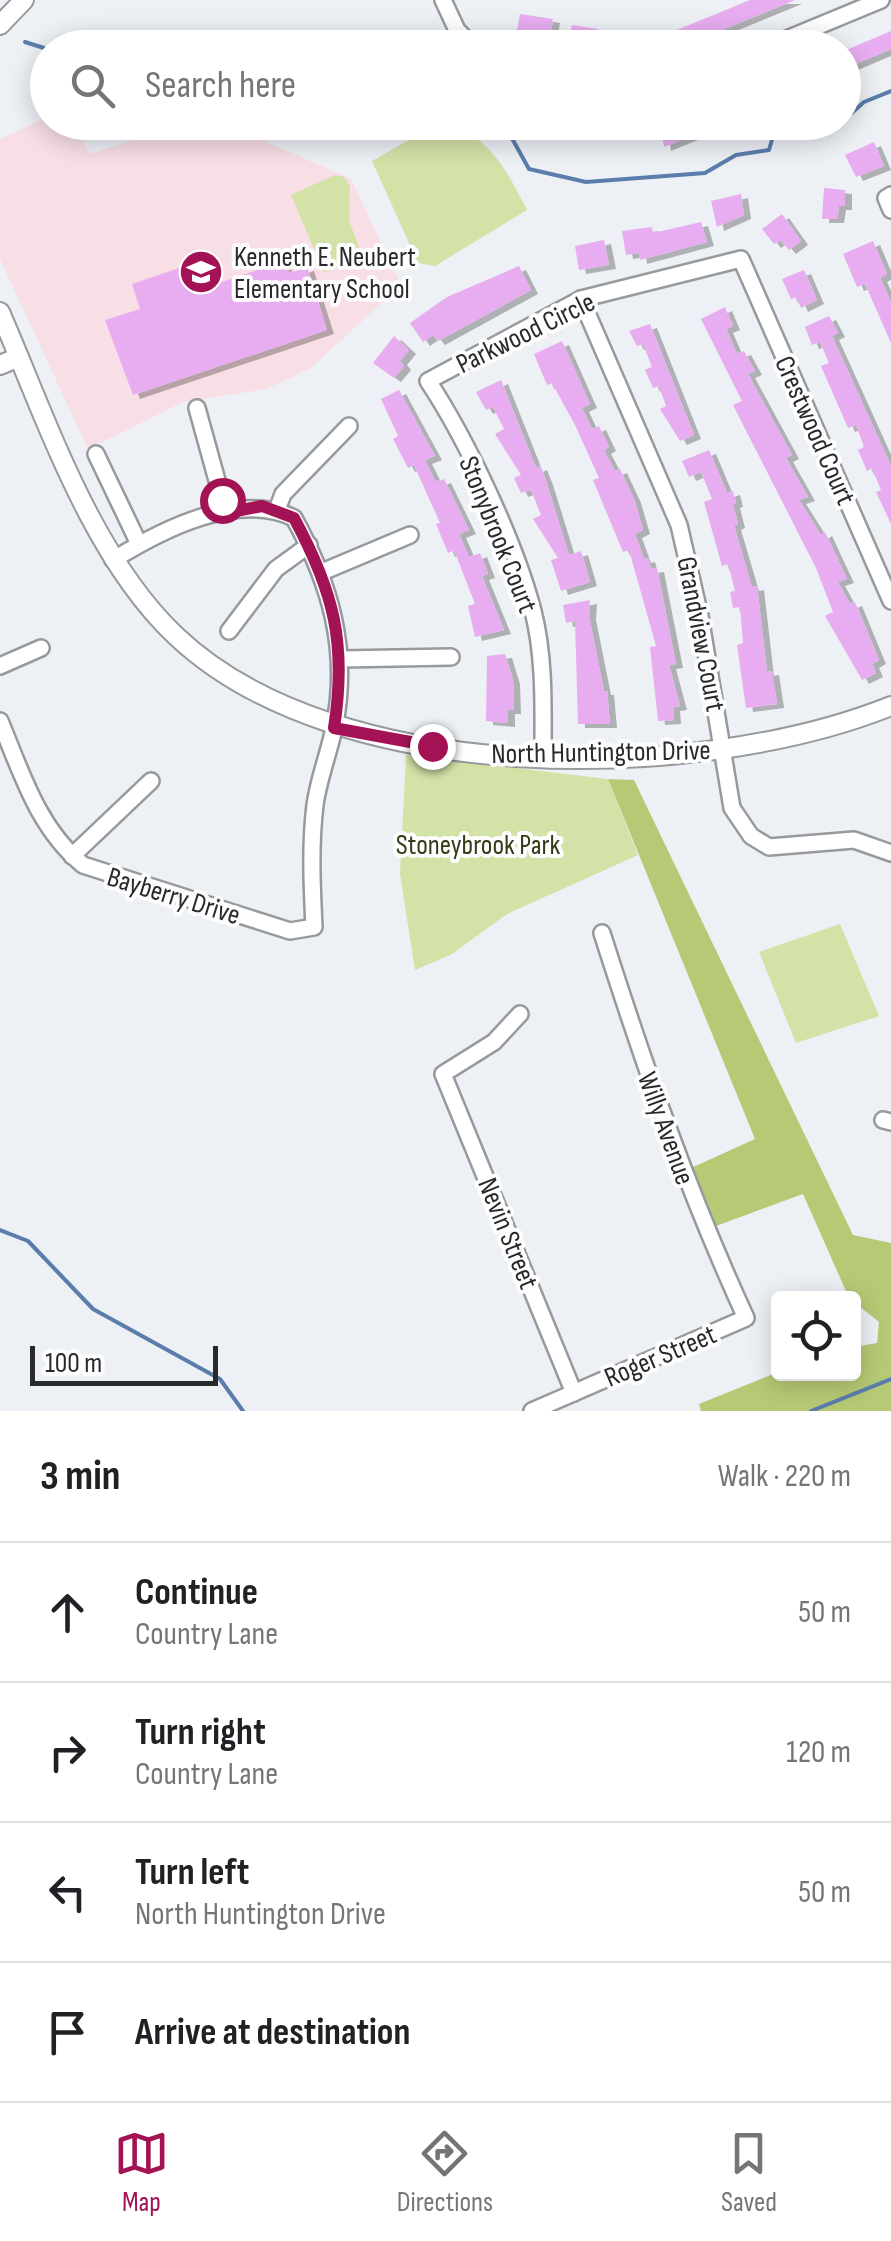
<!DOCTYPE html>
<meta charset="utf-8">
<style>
body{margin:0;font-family:"Sofia Sans Condensed",sans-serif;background:#f2f2f2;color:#202124}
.controls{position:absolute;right:30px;bottom:30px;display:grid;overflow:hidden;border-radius:10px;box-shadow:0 5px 25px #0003}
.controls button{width:90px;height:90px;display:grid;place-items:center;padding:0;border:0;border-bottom:2px solid #e0e0e0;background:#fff;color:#202124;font:50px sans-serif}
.scale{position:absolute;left:30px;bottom:25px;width:188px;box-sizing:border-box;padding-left:10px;border:5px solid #28292b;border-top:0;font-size:28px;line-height:35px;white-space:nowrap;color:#28292b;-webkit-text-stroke:8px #fdfdfe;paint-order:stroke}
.stop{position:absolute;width:30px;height:30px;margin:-22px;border:8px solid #a31255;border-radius:50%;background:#fff}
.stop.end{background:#a31255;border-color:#fff;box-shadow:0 2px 10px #0008}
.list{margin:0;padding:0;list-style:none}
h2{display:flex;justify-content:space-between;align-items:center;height:130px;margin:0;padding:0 40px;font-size:42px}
h2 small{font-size:32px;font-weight:400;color:#757577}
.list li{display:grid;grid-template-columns:65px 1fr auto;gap:30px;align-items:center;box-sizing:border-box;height:140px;padding:0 40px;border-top:2px solid #e0e0e0}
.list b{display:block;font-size:38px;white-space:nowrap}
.list p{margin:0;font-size:32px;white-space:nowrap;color:#757577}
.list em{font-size:32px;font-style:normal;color:#757577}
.icon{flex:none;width:55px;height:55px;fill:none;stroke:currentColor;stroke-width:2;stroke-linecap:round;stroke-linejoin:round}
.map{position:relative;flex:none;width:891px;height:1411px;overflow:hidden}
.search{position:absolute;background:#fff;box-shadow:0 5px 25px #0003;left:30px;right:30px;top:30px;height:110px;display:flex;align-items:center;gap:25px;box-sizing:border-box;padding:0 35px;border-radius:55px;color:#757577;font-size:38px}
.sheet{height:690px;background:#fff}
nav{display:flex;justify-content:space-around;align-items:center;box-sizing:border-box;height:140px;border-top:2px solid #e0e0e0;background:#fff;font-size:28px;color:#757577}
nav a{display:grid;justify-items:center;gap:5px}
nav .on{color:#a31255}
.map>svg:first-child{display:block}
.education{fill:#f8dee5}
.green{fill:#d3e2a7}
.forest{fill:#b6ca75}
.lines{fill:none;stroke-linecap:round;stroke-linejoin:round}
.stream{stroke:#5a7dac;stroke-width:4}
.building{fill:#e8adf1;filter:url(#shadow)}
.minor-casing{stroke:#979a9d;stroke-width:20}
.tertiary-casing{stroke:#979a9d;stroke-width:22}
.minor{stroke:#fff;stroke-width:15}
.tertiary{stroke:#fff;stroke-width:18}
.route{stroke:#a31255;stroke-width:12}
.labels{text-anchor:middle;stroke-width:8;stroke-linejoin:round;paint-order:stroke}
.poi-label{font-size:28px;fill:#28292b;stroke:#fdfdfe;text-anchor:start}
.street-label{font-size:28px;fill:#28292b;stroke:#fdfdfe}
.park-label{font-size:28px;fill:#333b17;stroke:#fdfdfe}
</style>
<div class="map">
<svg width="891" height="1411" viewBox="0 0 891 1411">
<defs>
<filter id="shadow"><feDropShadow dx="7" dy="4" stdDeviation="0" flood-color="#0004"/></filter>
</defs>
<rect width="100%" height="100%" fill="#edf0f5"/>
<polygon class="education" points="47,117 48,122 74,123 89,154 189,123 223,123 351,179 401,285 312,367 267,389 183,402 88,449 0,259 0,139"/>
<g class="green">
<path d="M459,127C493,144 510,176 527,210L435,266L418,263L372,161L416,136Z"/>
<polygon points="335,175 344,177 350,186 349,220 363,259 324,272 291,195"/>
<polygon points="406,755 608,779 638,855 507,914 452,954 415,970 400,874"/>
<polygon points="840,924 879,1016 796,1043 759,952"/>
</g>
<polygon class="forest" points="608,779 634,780 853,1235 891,1243 891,1411 701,1411 699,1404 778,1372 854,1374 854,1347 877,1343 879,1322 849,1298 803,1194 716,1226 691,1168 755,1139"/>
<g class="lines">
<g class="stream">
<polyline points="25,42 44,48 48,54"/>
<polyline points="844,120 864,102 891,91"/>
<polyline points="503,122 529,169 586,182 705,173 736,155 769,150 773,136 817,122"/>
<polyline points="0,1230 28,1241 93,1309 220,1379 243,1411"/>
<polyline points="811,1411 891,1379"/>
</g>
</g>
<g class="building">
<polygon points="750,0 795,0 678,48 672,32"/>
<polygon points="520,14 553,19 550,36 517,30"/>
<polygon points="572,25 598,29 595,46 569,41"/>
<polygon points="891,31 891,49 844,69 844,51"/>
<polygon points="655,33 655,48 622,48 621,35"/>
<polygon points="660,122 689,122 691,136 664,147"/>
<polygon points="874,142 884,166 856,177 845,155"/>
<polygon points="824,188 845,190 845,206 839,206 837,219 822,219"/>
<polygon points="741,194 744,215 717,227 711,201"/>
<polygon points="782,214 801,241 789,250 780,240 774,244 762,229"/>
<polygon points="701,222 707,242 640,260 639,253 626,255 622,231 652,227 653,233"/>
<polygon points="604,240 609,265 579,270 575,246"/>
<polygon points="873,241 887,274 880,278 891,302 891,343 865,284 857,287 843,254"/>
<polygon points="206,259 213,285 281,262 290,273 307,267 327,330 133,395 105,320 140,309 132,284"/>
<polygon points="519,266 531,290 438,341 433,335 423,342 410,323 447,297"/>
<polygon points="804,270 817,300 801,308 796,297 791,299 782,279"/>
<polygon points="725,307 733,326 726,329 737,354 744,351 755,371 748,374 792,455 786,458 808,497 799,500 821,535 825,532 847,579 838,582 850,604 855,602 879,660 872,664 876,673 862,680 825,616 833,612 816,568 733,405 742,401 701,319"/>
<polygon points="829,316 838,333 832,336 891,466 891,524 876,492 881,490 872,468 867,471 858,450 864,447 856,425 848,428 821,366 829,363 820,342 812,345 805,327"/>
<polygon points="650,324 694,435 680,441 660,409 666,406 659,386 653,388 645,370 652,367 643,344 637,346 629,331"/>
<polygon points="394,336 409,350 400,361 404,366 394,378 373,363"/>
<polygon points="562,341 590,404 582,408 592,429 599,426 609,447 604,450 615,471 620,469 634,499 643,530 635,534 644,559 648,558 651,569 657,568 676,664 669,665 680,706 673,707 674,720 658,721 650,647 656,646 629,550 623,552 593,480 599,478 575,425 552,383 547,385 534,354"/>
<polygon points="501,380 536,468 540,466 546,481 569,555 581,551 590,582 561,591 551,560 558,558 533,519 541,515 531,490 521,493 514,478 521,475 495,434 504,429 493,407 486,410 476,392"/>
<polygon points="399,390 435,456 425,460 436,482 444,479 469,530 459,534 469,557 480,553 488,574 482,576 504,630 475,637 468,606 475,604 454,550 448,553 436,524 440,523 414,465 408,468 393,439 398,436 381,399"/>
<polygon points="709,450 727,493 733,491 736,503 733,504 738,524 734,526 752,587 757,586 767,672 772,671 777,704 746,708 737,645 743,643 740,607 733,608 730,592 735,591 728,564 722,566 704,502 712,499 701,472 689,477 682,461"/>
<polygon points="590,600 589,616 604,691 607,691 610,724 578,724 575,621 566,623 563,605"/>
<polygon points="505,654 513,680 514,710 508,710 508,723 486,721 487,656"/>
</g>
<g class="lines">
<g class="minor-casing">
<g id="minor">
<polyline points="443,0 457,30 475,48"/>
<polyline points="765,48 881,0"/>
<polyline points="891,195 886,198 891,210"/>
<polyline points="581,299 679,525 700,616 732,808 751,836 769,847 854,840 891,853"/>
<polyline points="197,408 226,513"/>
<polyline points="96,454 139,544"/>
<polyline points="277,510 283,494 349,426"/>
<polyline points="322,572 410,535"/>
<polyline points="229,631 276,569 309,545"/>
<polyline points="341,659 451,657"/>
<polyline points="0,666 41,648"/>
<path d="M0,721C22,774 38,828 83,865L290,931L314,927C312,886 310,846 315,805C319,776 330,751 335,723C349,648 330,584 294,518C237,491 163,529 113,560"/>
<path d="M543,756C543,708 545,658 533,611C515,542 467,440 428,381L581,299L741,259L891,601"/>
<polyline points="72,856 151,781"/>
<polyline points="520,1014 494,1042 443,1074 574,1393"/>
<polyline points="883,1120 891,1122"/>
<path d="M532,1411L746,1318C688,1192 644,1065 602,933"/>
</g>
</g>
<g class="tertiary-casing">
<g id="tertiary">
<polyline points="0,25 24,0"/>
<path d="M0,312C46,418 91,556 176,636C336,788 696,784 891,706"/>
<polyline points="0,365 19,357"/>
</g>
</g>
<use href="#minor" class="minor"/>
<use href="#tertiary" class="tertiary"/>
</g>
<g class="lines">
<path class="route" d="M222,500L226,513L262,506L294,518C334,592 347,644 334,728L432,746"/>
</g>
<defs>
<g id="school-disc" transform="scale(2.25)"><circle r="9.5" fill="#a31255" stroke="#fdfdfe"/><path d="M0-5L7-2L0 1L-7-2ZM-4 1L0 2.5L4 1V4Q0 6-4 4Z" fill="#fff"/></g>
</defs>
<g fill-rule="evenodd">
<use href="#school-disc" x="201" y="272"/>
</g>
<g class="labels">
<g class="poi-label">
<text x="234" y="266">Kenneth E. Neubert<tspan x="234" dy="32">Elementary School</tspan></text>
</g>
<g class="street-label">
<text transform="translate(525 332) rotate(-26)" y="10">Parkwood Circle</text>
<text transform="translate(816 430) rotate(66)" y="10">Crestwood Court</text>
<text transform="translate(499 534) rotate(68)" y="10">Stonybrook Court</text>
<text transform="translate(702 634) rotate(79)" y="10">Grandview Court</text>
<text transform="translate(601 751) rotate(-1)" y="10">North Huntington Drive</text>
<text transform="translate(174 895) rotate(17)" y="10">Bayberry Drive</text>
<text transform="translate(667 1128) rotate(70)" y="10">Willy Avenue</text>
<text transform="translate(509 1233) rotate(68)" y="10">Nevin Street</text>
<text transform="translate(660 1355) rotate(-23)" y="10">Roger Street</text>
</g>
<g class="park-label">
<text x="478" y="854">Stoneybrook Park</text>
</g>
</g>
</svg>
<div class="controls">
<button><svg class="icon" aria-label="locate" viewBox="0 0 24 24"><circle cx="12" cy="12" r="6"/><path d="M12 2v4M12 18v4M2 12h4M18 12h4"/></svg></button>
</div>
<div class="scale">100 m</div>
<div class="stop" style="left:222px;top:500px"></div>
<div class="stop end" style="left:432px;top:746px"></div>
<div class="search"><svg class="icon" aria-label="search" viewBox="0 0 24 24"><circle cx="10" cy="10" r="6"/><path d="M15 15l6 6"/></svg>Search here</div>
</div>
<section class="sheet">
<h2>3 min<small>Walk · 220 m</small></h2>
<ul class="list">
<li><svg class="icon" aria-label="ahead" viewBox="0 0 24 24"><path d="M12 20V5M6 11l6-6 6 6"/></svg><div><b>Continue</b><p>Country Lane</p></div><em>50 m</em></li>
<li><svg class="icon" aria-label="right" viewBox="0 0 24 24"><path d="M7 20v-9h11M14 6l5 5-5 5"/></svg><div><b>Turn right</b><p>Country Lane</p></div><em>120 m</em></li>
<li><svg class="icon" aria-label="left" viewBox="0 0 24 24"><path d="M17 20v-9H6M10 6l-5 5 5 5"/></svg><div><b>Turn left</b><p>North Huntington Drive</p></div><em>50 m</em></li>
<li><svg class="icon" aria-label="arrive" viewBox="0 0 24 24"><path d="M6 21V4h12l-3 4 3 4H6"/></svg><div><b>Arrive at destination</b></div></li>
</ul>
</section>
<nav>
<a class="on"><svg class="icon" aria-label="map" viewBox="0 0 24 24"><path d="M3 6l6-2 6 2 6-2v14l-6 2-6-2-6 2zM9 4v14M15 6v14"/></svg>Map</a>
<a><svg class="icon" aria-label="directions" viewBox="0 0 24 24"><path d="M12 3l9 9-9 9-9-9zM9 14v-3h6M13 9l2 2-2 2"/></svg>Directions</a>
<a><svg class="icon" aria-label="saved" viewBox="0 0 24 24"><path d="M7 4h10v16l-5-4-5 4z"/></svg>Saved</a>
</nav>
